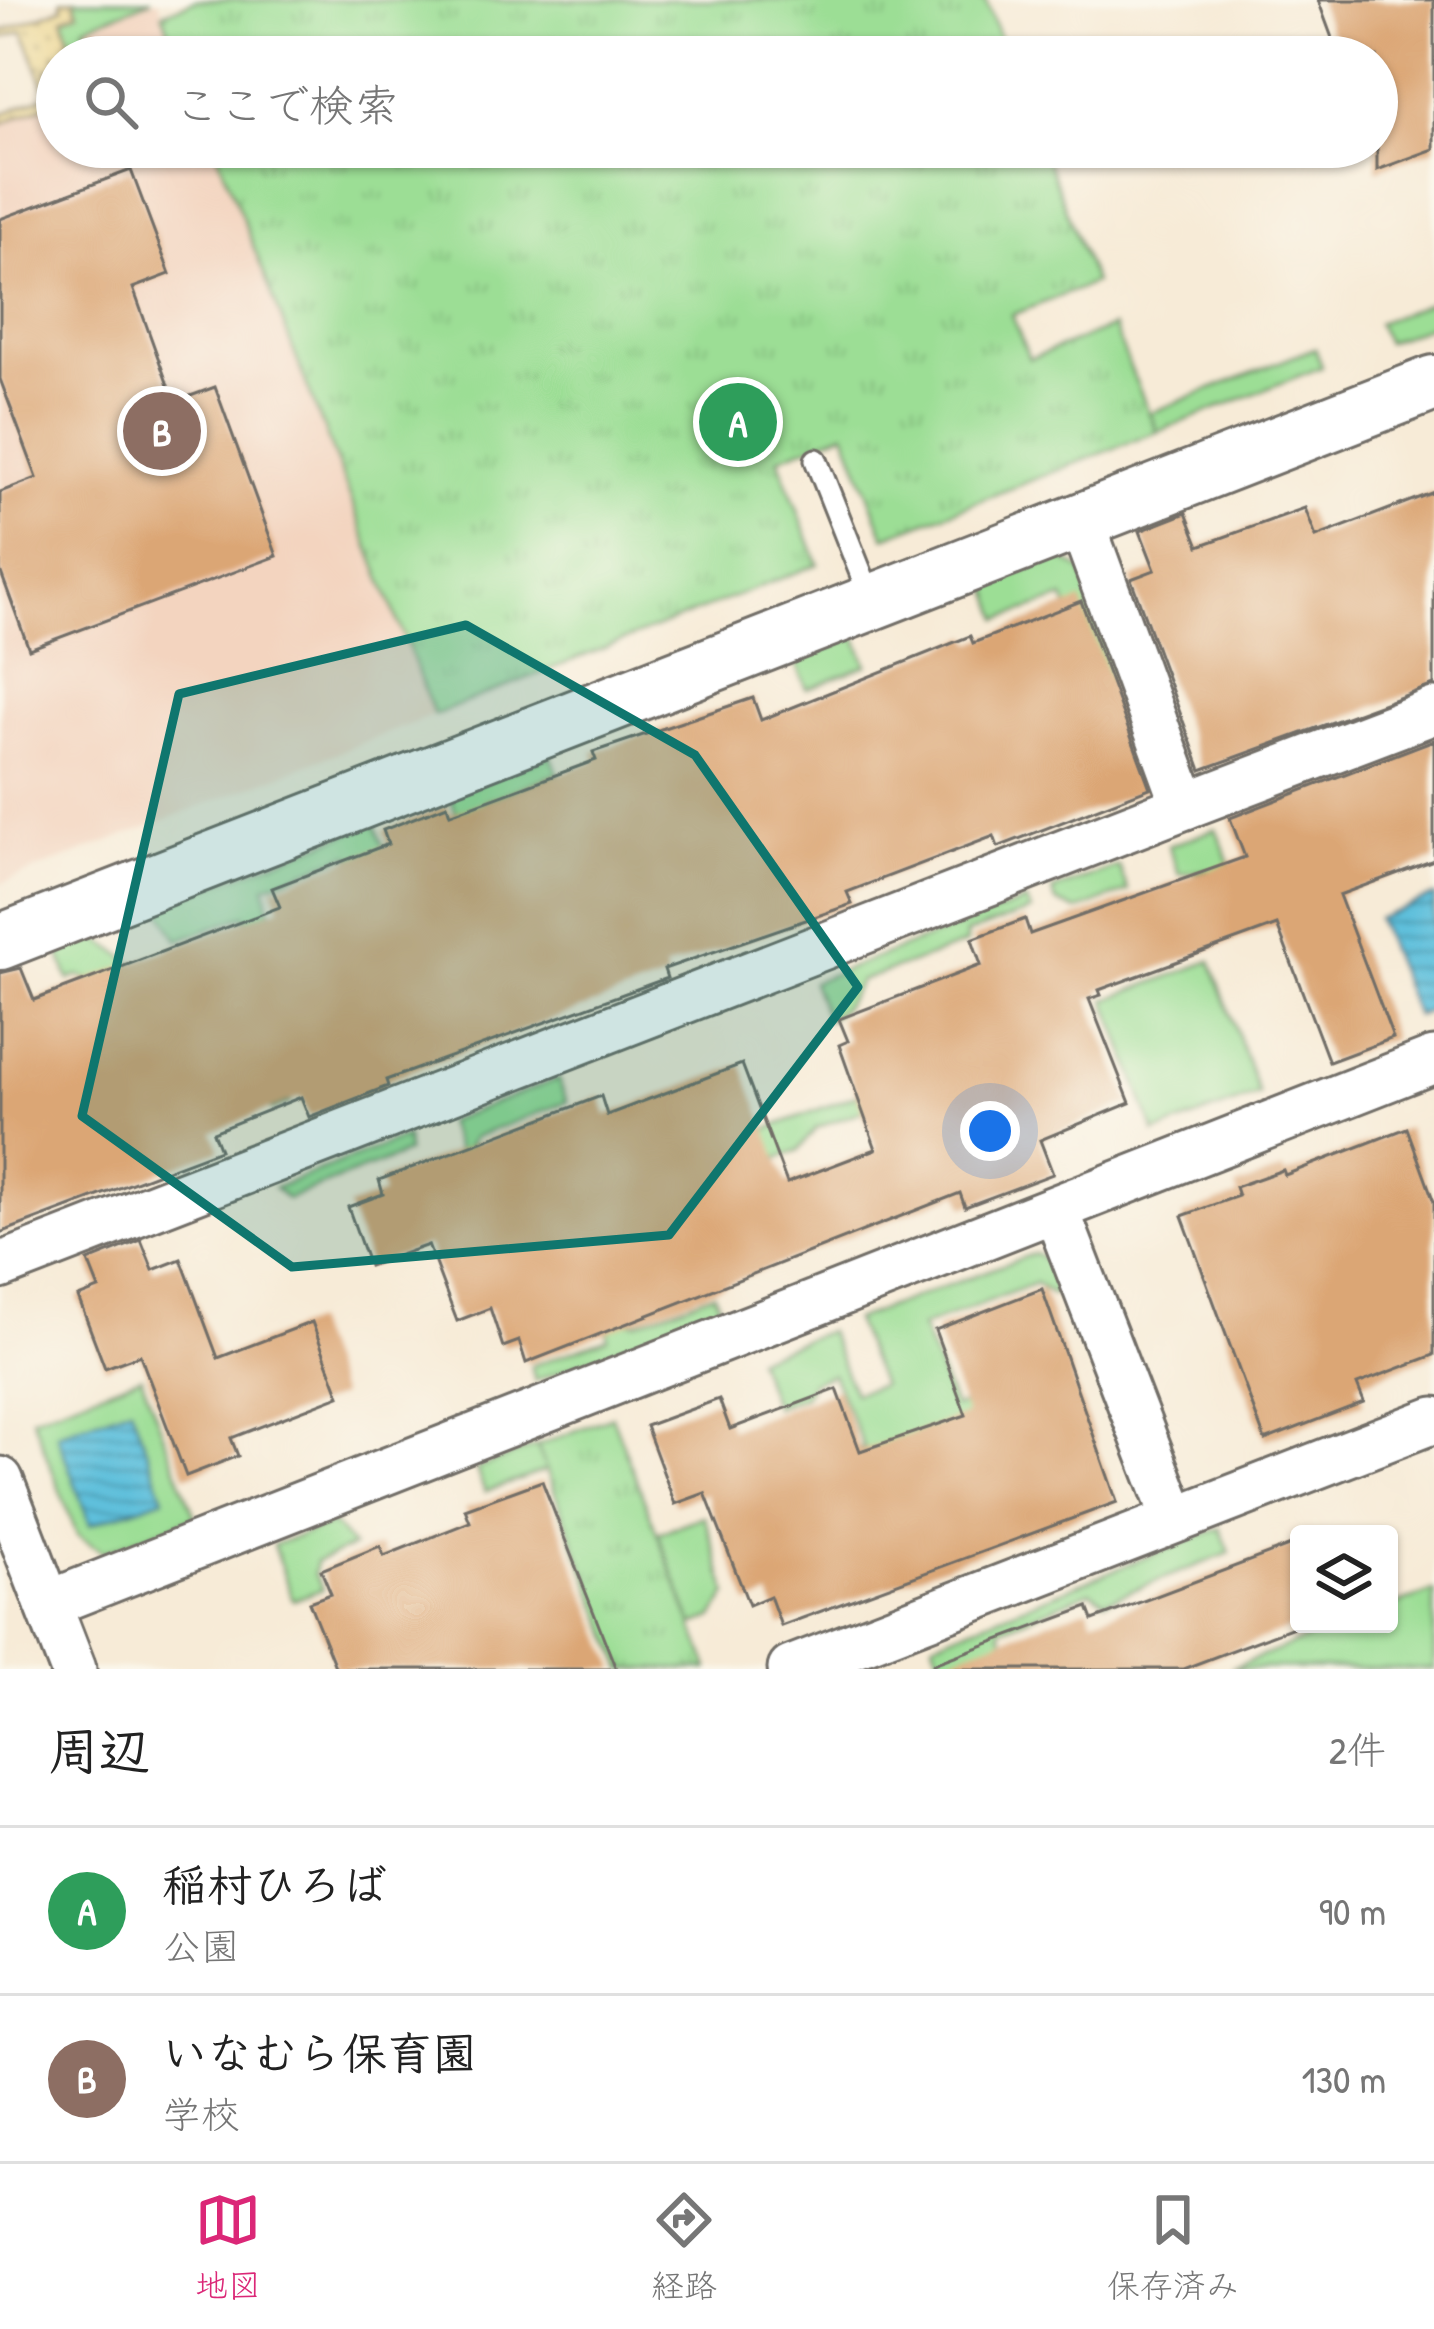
<!DOCTYPE html>
<html lang="ja">
<meta charset="utf-8">
<style>
body{margin:0;font-family:"Patrick Hand","Klee One",sans-serif;background:#f6f6f6;color:#222}
.controls{position:absolute;right:36px;bottom:36px;display:grid;overflow:hidden;border-radius:12px;box-shadow:0 3px 9px #0004}
.controls button{width:108px;height:108px;display:grid;place-items:center;padding:0;border:0;border-bottom:3px solid #e0e0e0;background:#fff;color:#222;font:60px sans-serif}
.you{position:absolute;left:990px;top:1131px;width:42px;height:42px;margin:-30px;border:9px solid #fff;border-radius:50%;background:#1a73e8;box-shadow:0 0 0 18px #1a73e833}
.badge{display:grid;place-items:center;width:78px;height:78px;border-radius:50%;background:#db2777;color:#fff;font-size:39px;font-weight:700}
.pin{position:absolute;translate:-50% -50%;border:6px solid #fff;box-shadow:0 3px 12px #0006}
.list{margin:0;padding:0;list-style:none}
h2{display:flex;justify-content:space-between;align-items:center;height:156px;margin:0;padding:0 48px;font-size:51px}
h2 small{font-size:39px;font-weight:400;color:#767676}
.list li{display:grid;grid-template-columns:78px 1fr auto;gap:36px;align-items:center;box-sizing:border-box;height:168px;padding:0 48px;border-top:3px solid #e0e0e0}
.list b{display:block;font-size:45px;white-space:nowrap}
.list p{margin:0;font-size:39px;white-space:nowrap;color:#767676}
.list em{font-size:39px;font-style:normal;color:#767676}
.icon{flex:none;width:66px;height:66px;fill:none;stroke:currentColor;stroke-width:2;stroke-linecap:round;stroke-linejoin:round}
.map{position:relative;flex:none;width:1434px;height:1669px;overflow:hidden}
.search{position:absolute;background:#fff;box-shadow:0 3px 9px #0004;left:36px;right:36px;top:36px;height:132px;display:flex;align-items:center;gap:30px;box-sizing:border-box;padding:0 42px;border-radius:66px;color:#767676;font-size:45px}
.sheet{height:492px;background:#fff}
nav{display:flex;justify-content:space-around;align-items:center;box-sizing:border-box;height:168px;border-top:3px solid #e0e0e0;background:#fff;font-size:33px;color:#767676}
nav a{display:grid;justify-items:center;gap:6px}
nav .on{color:#db2777}
.map>svg:first-child{display:block}
.built{fill:#f3d4bf}
.green{fill:#9cde95;stroke:#648460;stroke-width:3}
.sand{fill:url(#sand-dots);stroke:#8c8264;stroke-width:3}
.park{fill:url(#park-tufts);stroke:#648460;stroke-width:3}
.water{fill:url(#water-rules);stroke:#447684;stroke-width:3}
.building{fill:#dba675}
.lines{fill:none;stroke-linecap:round;stroke-linejoin:round}
.service-casing{stroke:#726e67;stroke-width:27}
.minor-casing{stroke:#726e67;stroke-width:51}
.tertiary-casing{stroke:#726e67;stroke-width:60}
.service{stroke:#fff;stroke-width:21}
.minor{stroke:#fff;stroke-width:45}
.tertiary{stroke:#fff;stroke-width:54}
.marked{fill:#0f766e;fill-opacity:0.2;stroke:#0f766e;stroke-width:9;stroke-linejoin:round}
</style>
<div class="map">
<svg width="1434" height="1669" viewBox="0 0 1434 1669">
<defs>
<pattern id="sand-dots" width="8" height="8" patternUnits="userSpaceOnUse" patternTransform="scale(3)"><rect width="8" height="8" fill="#eeda9e"/><path d="M2 2h.1M6 6h.1" fill="none" stroke="#cb8" stroke-width="1.8" stroke-linecap="round"/></pattern>
<pattern id="park-tufts" width="24" height="20" patternUnits="userSpaceOnUse" patternTransform="scale(3)"><rect width="24" height="20" fill="#9cde95"/><path d="M3 7l-1-3M5 7V3M7 7l1-3M15 17l-1-3M17 17v-4M19 17l1-3" fill="none" stroke="#87bf81"/></pattern>
<pattern id="water-rules" width="6" height="5" patternUnits="userSpaceOnUse" patternTransform="scale(3)"><rect width="6" height="5" fill="#5ec0dc"/><path d="M0 2.5h6" fill="none" stroke="#4e9cb3"/></pattern>
</defs>
<rect width="100%" height="100%" fill="#fbf7ec"/>
<filter id="ink" filterUnits="userSpaceOnUse"><feTurbulence type="fractalNoise" baseFrequency=".00833" numOctaves="2"/><feDisplacementMap in="SourceGraphic" scale="24" xChannelSelector="R" yChannelSelector="G"/><feConvolveMatrix kernelMatrix="1 2 1 2 8 2 1 2 1" color-interpolation-filters="sRGB"/></filter>
<filter id="wash" filterUnits="userSpaceOnUse"><feTurbulence type="fractalNoise" baseFrequency=".004" numOctaves="4" result="noise"/><feDisplacementMap in="SourceGraphic" scale="48" xChannelSelector="R" yChannelSelector="G"/><feGaussianBlur stdDeviation="2.7" result="paint"/><feColorMatrix in="noise" values="0 0 0 0 0 0 0 0 0 0 0 0 0 0 0 0 0 1.4 0 .05"/><feComposite in="paint" operator="in"/></filter>
<g filter="url(#wash)">
<rect width="100%" height="100%" fill="#f7ebd7"/>
<g class="built">
<polygon points="158,0 179,57 94,57 84,27"/>
<polygon points="57,101 57,147 214,147 434,715 0,884 0,124"/>
</g>
<g class="green">
<polygon points="74,0 152,0 85,26 94,57 75,57 63,17 78,12"/>
<polygon points="1434,301 1434,324 1386,343 1377,323"/>
<polygon points="1315,348 1322,367 1157,432 1150,413"/>
<polygon points="1059,557 1082,570 1123,675 1099,685 1064,598 1000,619 988,584"/>
<polygon points="856,636 867,665 807,689 795,660"/>
<polygon points="550,755 558,773 483,802 516,893 528,899 596,873 603,888 513,922 507,947 409,978 390,945 358,862 349,854 265,886 278,950 298,985 260,997 253,1013 290,1103 272,1110 247,1043 239,1039 89,1094 94,1106 38,1126 32,1118 0,1128 0,1104 238,1015 235,971 252,965 259,953 245,915 178,940 159,906 375,823 416,936 430,942 487,922 490,904 449,794"/>
<polygon points="1216,829 1239,885 1212,893 1207,870 1179,874 1168,846"/>
<polygon points="1119,866 1128,891 1077,911 1056,902 1052,891"/>
<polygon points="1026,901 1031,911 966,934 966,944 860,981 843,1008 827,1020 812,982"/>
<polygon points="90,933 128,959 140,997 79,976 69,980 57,946"/>
<polygon points="1211,961 1259,1094 1155,1133 1106,1000"/>
<polygon points="1012,1036 881,1104 816,1128 799,1150 754,1168 626,1321 635,1323 714,1293 721,1309 535,1381 531,1366 608,1338 607,1321 506,1228"/>
<polygon points="558,1079 567,1102 474,1137 468,1146 489,1199 478,1205 446,1122"/>
<polygon points="406,1137 407,1152 397,1157 287,1199 274,1188"/>
<polygon points="1035,1253 1062,1270 1071,1290 1052,1295 1036,1283 921,1327 954,1407 1035,1380 1044,1404 800,1472 864,1448 832,1374 812,1382 804,1396 774,1407 756,1358 828,1331 854,1393 881,1385 854,1320"/>
<polygon points="141,1376 195,1517 103,1552 77,1535 32,1417"/>
<polygon points="537,1446 547,1470 485,1492 476,1469"/>
<polygon points="704,1516 728,1594 713,1618 693,1625 658,1533"/>
<polygon points="333,1524 353,1547 316,1562 314,1574 323,1589 293,1600 273,1545"/>
<polygon points="1220,1528 1230,1553 1105,1601 1091,1591 1000,1629 1015,1669 943,1663 933,1642"/>
<polygon points="1434,1591 1434,1669 1231,1668 1346,1624 1389,1624 1389,1608"/>
</g>
<polygon class="sand" points="61,0 74,0 78,12 63,18 75,57 57,57 57,65 47,70 57,101 0,124 0,115 48,95 23,31 0,39 0,32 63,7"/>
<g class="park">
<polygon points="196,0 985,0 1007,57 179,57 162,13"/>
<polygon points="215,147 1042,147 1094,283 1012,315 1029,359 1113,327 1157,432 885,537 845,432 778,458 818,564 434,715"/>
<polygon points="612,1416 709,1668 706,1669 623,1669 537,1446"/>
</g>
<g class="water">
<polygon points="1434,896 1434,1009 1416,1016 1377,919"/>
<polygon points="131,1407 164,1498 90,1525 57,1434"/>
</g>
<g id="blocks">
<g class="building">
<polygon points="1318,0 1434,0 1434,149 1377,170 1377,57 1339,57"/>
<polygon points="131,170 170,274 133,288 174,402 215,387 277,556 29,649 0,570 0,492 37,478 0,379 0,219"/>
<polygon points="1434,492 1434,685 1201,770 1131,579 1155,570 1140,531 1186,513 1199,546 1305,508 1316,537"/>
<polygon points="1081,601 1150,788 998,847 994,836 847,892 852,904 664,969 667,978 386,1080 388,1086 309,1117 301,1097 213,1132 220,1150 0,1233 0,973 21,968 34,1000 280,907 272,888 388,844 383,830 447,805 450,814 596,760 593,752 753,698 761,720 970,636 973,643"/>
<polygon points="1434,740 1434,860 1339,895 1393,1038 1329,1062 1277,925 1099,990 1101,995 1089,999 1130,1103 1040,1140 1053,1174 965,1207 960,1193 526,1363 519,1341 503,1347 490,1308 457,1321 428,1245 369,1266 348,1207 383,1194 379,1180 601,1096 607,1115 742,1064 787,1183 876,1149 839,1045 848,1041 839,1019 981,965 972,939 1025,919 1030,934 1245,857 1230,818"/>
<polygon points="1407,1128 1434,1202 1434,1355 1357,1384 1364,1402 1265,1440 1182,1216 1238,1196 1235,1187 1283,1170 1285,1175"/>
<polygon points="141,1240 153,1270 181,1259 218,1358 312,1322 340,1396 231,1438 238,1456 186,1476 140,1355 105,1368 78,1297 99,1289 88,1261"/>
<polygon points="1042,1289 1117,1502 781,1626 770,1596 749,1605 705,1493 675,1504 646,1426 719,1399 730,1429 837,1389 860,1451 966,1415 935,1330"/>
<polygon points="542,1481 616,1669 336,1669 309,1602 331,1594 321,1570 380,1546 384,1556 470,1522 465,1509"/>
<polygon points="1299,1542 1299,1625 1183,1669 934,1669 933,1664 1088,1607 1093,1620"/>
</g>
</g>
</g>
<g filter="url(#ink)">
<use href="#blocks" fill-opacity="0" stroke="#726e67" stroke-width="3"/>
<g class="lines">
<g class="service-casing">
<polyline id="service" points="816,460 872,601"/>
</g>
<g class="minor-casing">
<g id="minor">
<polyline points="1185,806 1434,711"/>
<polyline points="1056,1210 1175,1519"/>
<polyline points="0,1266 1185,806 1081,521"/>
<polyline points="0,1480 73,1669"/>
<polyline points="48,1604 1434,1060"/>
<polyline points="791,1669 1434,1420"/>
</g>
</g>
<g class="tertiary-casing">
<polyline id="tertiary" points="0,942 1434,383"/>
</g>
<use href="#service" class="service"/>
<use href="#minor" class="minor"/>
<use href="#tertiary" class="tertiary"/>
</g>
</g>
<path class="marked" d="M466,625L695,755L858,987L669,1235L292,1267L82,1116L179,694Z"/>
</svg>
<div class="controls">
<button><svg class="icon" aria-label="layers" viewBox="0 0 24 24"><path d="M12 4l9 5-9 5-9-5zM3 14l9 5 9-5"/></svg></button>
</div>
<div class="you"></div>
<div class="pin badge" style="left:738px;top:422px;background:#2e9e5b">A</div>
<div class="pin badge" style="left:162px;top:431px;background:#8d6e63">B</div>
<div class="search"><svg class="icon" aria-label="search" viewBox="0 0 24 24"><circle cx="10" cy="10" r="6"/><path d="M15 15l6 6"/></svg>ここで検索</div>
</div>
<section class="sheet">
<h2>周辺<small>2件</small></h2>
<ul class="list">
<li><span class="badge" style="background:#2e9e5b">A</span><div><b>稲村ひろば</b><p>公園</p></div><em>90 m</em></li>
<li><span class="badge" style="background:#8d6e63">B</span><div><b>いなむら保育園</b><p>学校</p></div><em>130 m</em></li>
</ul>
</section>
<nav>
<a class="on"><svg class="icon" aria-label="map" viewBox="0 0 24 24"><path d="M3 6l6-2 6 2 6-2v14l-6 2-6-2-6 2zM9 4v14M15 6v14"/></svg>地図</a>
<a><svg class="icon" aria-label="directions" viewBox="0 0 24 24"><path d="M12 3l9 9-9 9-9-9zM9 14v-3h6M13 9l2 2-2 2"/></svg>経路</a>
<a><svg class="icon" aria-label="saved" viewBox="0 0 24 24"><path d="M7 4h10v16l-5-4-5 4z"/></svg>保存済み</a>
</nav>
